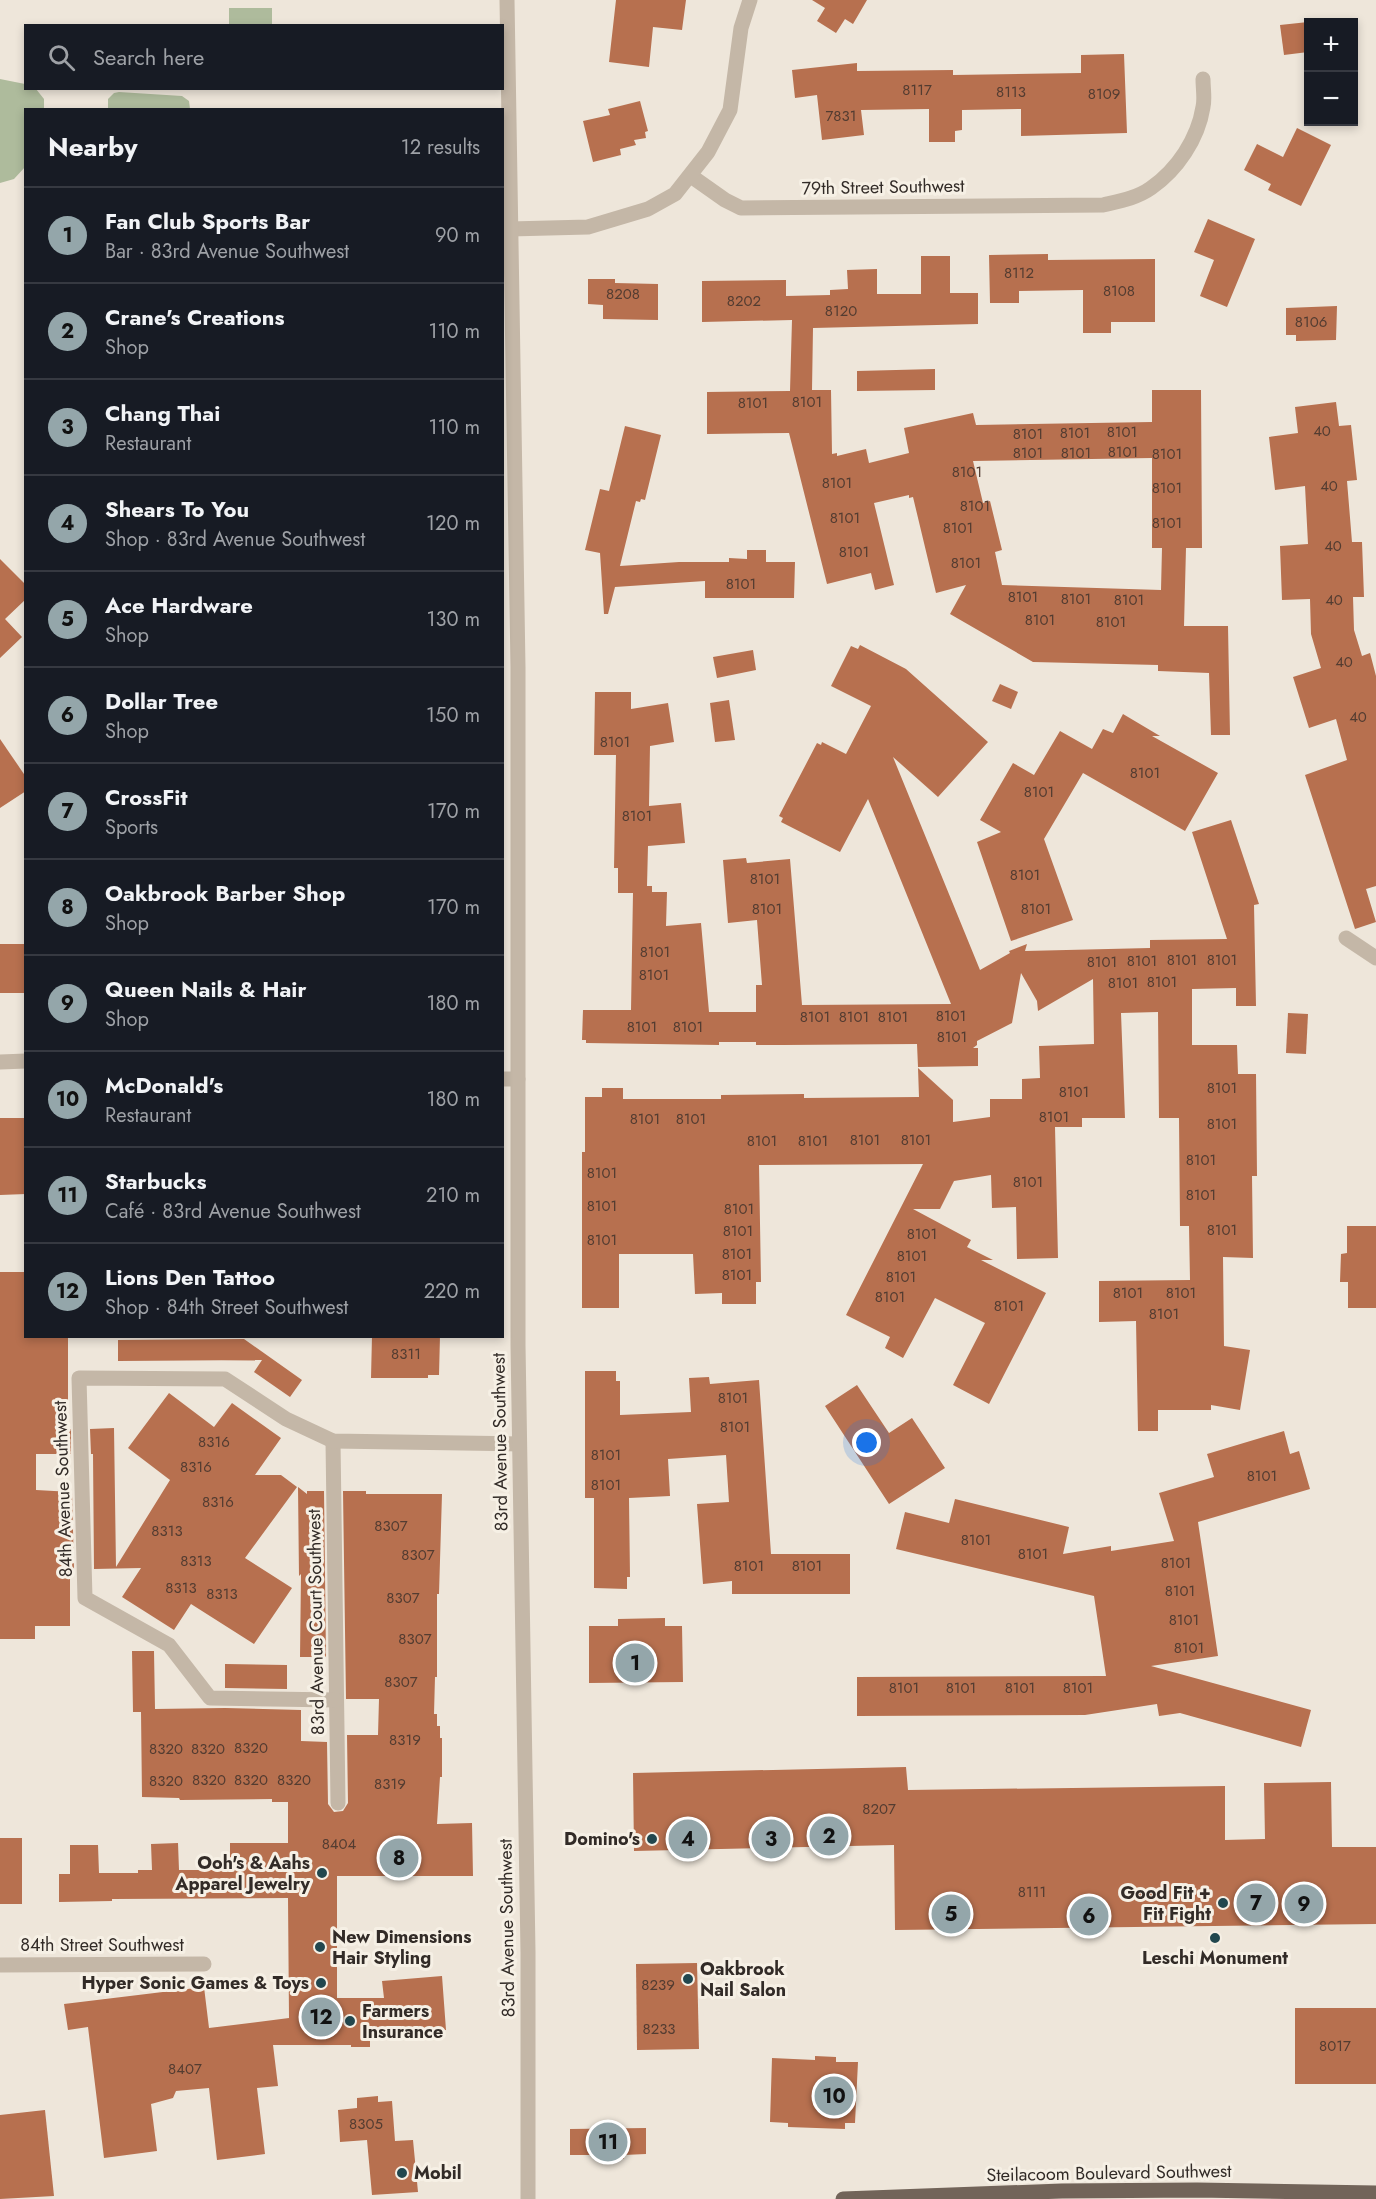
<!DOCTYPE html>
<meta charset="utf-8">
<style>
body{margin:0;font-family:Jost,sans-serif;background:#20242c;color:#f1f3f6}
.controls{position:absolute;right:18px;top:18px;display:grid;overflow:hidden;border-radius:0px;box-shadow:0 3px 9px #0003}
.controls button{width:54px;height:54px;display:grid;place-items:center;padding:0;border:0;border-bottom:2px solid #363941;background:#171b24;color:#f1f3f6;font:30px sans-serif}
.you{position:absolute;left:867px;top:1443px;width:21px;height:21px;margin:-15px;border:4px solid #fff;border-radius:50%;background:#1a73e8;box-shadow:0 0 0 9px #1a73e833}
.badge{display:grid;place-items:center;width:39px;height:39px;border-radius:50%;background:#94a6aa;color:#111;font-size:20px;font-weight:700}
.pin{position:absolute;translate:-50% -50%;border:3px solid #fff;box-shadow:0 2px 6px #0006}
.list{margin:0;padding:0;list-style:none}
h2{display:flex;justify-content:space-between;align-items:center;height:78px;margin:0;padding:0 24px;font-size:26px}
h2 small{font-size:20px;font-weight:400;color:#9ea1a6}
.list li{display:grid;grid-template-columns:39px 1fr auto;gap:18px;align-items:center;box-sizing:border-box;height:96px;padding:0 24px;border-top:2px solid #363941}
.list b{display:block;font-size:22px;white-space:nowrap}
.list p{margin:0;font-size:20px;white-space:nowrap;color:#9ea1a6}
.list em{font-size:20px;font-style:normal;color:#9ea1a6}
.icon{flex:none;width:33px;height:33px;fill:none;stroke:currentColor;stroke-width:2;stroke-linecap:round;stroke-linejoin:round}
.map{position:relative;flex:none;width:1376px;height:2199px;overflow:hidden}
.search{position:absolute;background:#171b24;box-shadow:0 3px 9px #0003;left:24px;top:24px;width:480px;height:66px;display:flex;align-items:center;gap:15px;box-sizing:border-box;padding:0 21px;border-radius:0px;color:#9ea1a6;font-size:22px}
.panel{position:absolute;background:#171b24;box-shadow:0 3px 9px #0003;left:24px;top:108px;width:480px;height:1230px;border-radius:0px}
.map>svg:first-child{display:block}
.green{fill:#aebb9c}
.building{fill:#b7704f;fill-rule:evenodd}
.lines{fill:none;stroke-linecap:round;stroke-linejoin:round}
.minor{stroke:#c4b7a7;stroke-width:15}
.tertiary{stroke:#c4b7a7;stroke-width:15}
.primary{stroke:#726459;stroke-width:15}
.poi-dot{fill:#22474e;stroke:#f6f0e5;stroke-width:2}
.labels{text-anchor:middle;stroke-width:6;stroke-linejoin:round;paint-order:stroke}
.number-label{font-size:15px;fill:#533c31}
.street-label{font-size:18px;fill:#322b27;stroke:#f6f0e5}
.poi-label{font-size:18px;font-weight:bold;fill:#322b27;stroke:#f6f0e5;text-anchor:end}
</style>
<div class="map">
<svg width="1376" height="2199" viewBox="0 0 1376 2199">
<rect width="100%" height="100%" fill="#eee6da"/>
<g class="green">
<rect x="229" y="8" width="43" height="17"/>
<polygon points="0,79 25,84 26,88 36,89 44,99 44,109 26,110 25,167 14,179 0,183"/>
<polygon points="119,92 182,96 189,101 190,109 108,109 108,99 114,93"/>
</g>
<g class="building">
<polygon points="616,0 686,0 682,30 653,27 649,67 609,62"/>
<polygon points="812,0 867,0 853,24 845,19 836,33 817,21 825,8"/>
<polygon points="1308,22 1308,52 1284,55 1280,25"/>
<polygon points="1124,54 1127,133 1021,136 1021,109 962,110 962,130 955,131 955,142 929,142 929,109 861,110 864,135 822,140 817,95 795,98 792,70 857,63 857,71 953,70 953,75 1081,73 1081,55"/>
<polygon points="640,101 648,131 645,132 646,138 634,140 636,145 620,149 621,155 593,162 583,121 610,115 608,109"/>
<polygon points="1297,128 1331,145 1301,206 1268,190 1271,184 1244,170 1257,144 1283,157"/>
<polygon points="1208,219 1255,239 1227,307 1200,296 1214,260 1194,252"/>
<polygon points="1048,254 1048,260 1155,259 1155,322 1111,322 1111,333 1083,333 1083,290 1019,291 1019,303 990,303 989,255"/>
<path d="M921,256H950V293H978V324L813,328L812,390H831L832,454L837,453V456L866,449L869,463L909,453L904,428L973,413L976,425L1152,422V390H1201L1202,548H1186L1184,626H1228L1230,735H1211L1209,673L1158,671V665L1033,662L950,614L966,585L936,593L913,497L909,498V495L874,503L894,585L875,590L871,573L827,584L789,433L707,434V392L790,391L792,320L702,322V281L786,280V296L830,295V290L848,289L847,270L877,269V294H921ZM1152,458V548H1162L1161,590L1002,585L995,552L1002,550L990,501L983,503L973,461Z"/>
<polygon points="588,279 615,279 615,283 658,284 658,320 603,319 603,305 588,304"/>
<polygon points="1337,306 1336,340 1296,341 1296,335 1286,335 1286,308"/>
<polygon points="935,369 935,390 857,391 857,371"/>
<polygon points="1336,402 1339,426 1351,425 1357,480 1347,481 1352,542 1362,542 1364,597 1353,597 1354,630 1362,656 1370,653 1376,676 1376,886 1366,889 1376,922 1355,929 1305,775 1347,760 1336,719 1309,728 1293,677 1321,668 1311,634 1310,599 1282,600 1280,546 1308,544 1305,486 1275,490 1269,437 1298,433 1295,407"/>
<polygon points="625,426 661,435 645,500 641,499 640,502 636,501 620,566 679,562 729,562 729,558 747,559 747,550 766,550 766,562 795,562 794,598 705,598 705,581 615,587 608,614 604,614 600,553 585,550 600,489 609,491"/>
<polygon points="0,559 26,585 26,599 5,619 22,637 0,658"/>
<polygon points="860,645 906,669 988,742 938,797 893,757 980,970 1010,953 1009,951 1027,944 1025,951 1150,948 1150,940 1227,939 1192,832 1231,820 1259,904 1254,905 1256,1006 1236,1006 1236,988 1192,989 1192,1045 1237,1045 1238,1074 1256,1074 1257,1176 1252,1176 1253,1258 1223,1257 1224,1346 1250,1350 1240,1410 1211,1405 1211,1410 1158,1410 1158,1431 1138,1431 1136,1321 1099,1322 1099,1281 1190,1280 1189,1226 1180,1226 1179,1118 1159,1118 1158,1012 1121,1013 1125,1118 1082,1118 1082,1127 1055,1127 1058,1258 1017,1259 1016,1207 992,1208 991,1175 954,1181 940,1209 913,1209 971,1240 967,1247 993,1260 981,1260 1046,1293 989,1404 953,1385 985,1323 935,1298 903,1358 885,1348 890,1337 846,1315 923,1164 759,1165 761,1282 756,1282 756,1304 722,1304 722,1293 695,1294 693,1254 619,1254 619,1308 582,1308 582,1152 585,1152 585,1097 602,1097 602,1088 623,1088 623,1099 721,1099 721,1095 804,1094 804,1098 919,1097 918,1068 953,1100 953,1122 990,1117 990,1099 1022,1099 1022,1079 1040,1078 1039,1046 1094,1044 1093,979 1038,1011 1037,1001 1021,973 1012,1023 977,1041 977,1045 973,1048 978,1048 978,1066 918,1067 917,1044 784,1045 756,1045 756,1042 719,1042 719,1045 586,1043 586,1040 582,1040 583,1010 631,1010 633,893 618,893 618,868 614,868 616,755 594,755 595,692 631,692 631,709 668,703 674,742 650,746 649,806 681,803 685,843 648,846 647,886 652,886 652,892 667,892 666,926 701,923 709,1012 756,1012 756,985 762,985 757,920 728,923 723,860 746,858 747,863 790,859 802,1005 951,1004 868,799 840,852 781,822 783,818 779,816 817,743 821,745 822,742 846,754 871,706 831,686 851,646 858,649"/>
<polygon points="753,650 756,670 717,678 713,657"/>
<polygon points="1000,684 1018,692 1011,709 992,701"/>
<polygon points="729,700 735,740 715,742 710,703"/>
<polygon points="1123,714 1160,736 1152,736 1218,773 1185,831 1083,773 1044,839 1073,920 1011,941 977,842 1001,832 980,820 1013,763 1034,775 1060,731 1092,749 1103,729 1113,733"/>
<polygon points="0,739 26,777 26,791 0,808"/>
<rect x="0" y="944" width="26" height="49"/>
<polygon points="1288,1013 1308,1014 1306,1054 1286,1053"/>
<polygon points="0,1118 26,1118 26,1194 0,1195"/>
<polygon points="1347,1226 1376,1226 1376,1308 1348,1308 1348,1282 1340,1282 1341,1254 1347,1253"/>
<polygon points="0,1272 26,1272 26,1336 68,1336 68,1429 71,1429 71,1454 36,1454 36,1490 72,1492 74,1569 70,1569 70,1626 35,1626 35,1639 0,1639"/>
<polygon points="372,1336 440,1336 439,1375 428,1375 428,1378 371,1378"/>
<polygon points="244,1339 302,1380 290,1397 254,1372 262,1360 118,1361 118,1340"/>
<polygon points="585,1371 616,1371 616,1381 620,1381 620,1415 691,1412 689,1378 709,1377 710,1384 759,1380 771,1554 850,1554 850,1594 732,1594 732,1581 703,1584 697,1504 729,1502 726,1455 668,1459 670,1496 629,1498 630,1577 627,1577 627,1589 594,1588 594,1498 585,1498"/>
<polygon points="857,1385 889,1433 912,1418 945,1468 889,1504 825,1406"/>
<polygon points="169,1393 214,1427 232,1403 281,1438 255,1475 281,1475 297,1487 245,1558 292,1588 254,1644 191,1604 174,1630 122,1597 141,1568 94,1569 93,1454 91,1454 90,1429 114,1428 116,1567 170,1480 128,1448"/>
<polygon points="1284,1431 1290,1454 1299,1451 1310,1489 1198,1522 1218,1656 1151,1666 1311,1710 1301,1747 1180,1713 1159,1716 1157,1704 1085,1715 857,1716 857,1677 1106,1676 1094,1596 896,1549 905,1512 949,1523 955,1499 1069,1527 1063,1554 1111,1546 1111,1551 1174,1541 1159,1493 1214,1477 1207,1454"/>
<polygon points="298,1487 307,1494 307,1491 324,1491 326,1657 300,1657 301,1574 299,1576"/>
<polygon points="343,1491 366,1491 366,1494 442,1494 439,1594 437,1594 437,1677 435,1677 434,1714 437,1714 437,1726 440,1726 440,1738 442,1738 442,1777 440,1777 437,1824 472,1823 473,1876 337,1876 337,1998 384,1998 382,1981 442,1976 446,2030 370,2036 370,2047 351,2047 351,2045 273,2045 278,2086 257,2088 265,2154 217,2160 209,2088 176,2091 173,2098 151,2104 157,2151 104,2158 88,2027 68,2030 64,2004 204,1987 209,2028 289,2018 288,1898 112,1899 112,1901 59,1902 59,1874 70,1874 70,1845 98,1845 99,1873 138,1873 138,1870 152,1870 151,1844 178,1843 179,1870 230,1870 230,1843 288,1843 288,1802 272,1802 272,1799 180,1800 179,1798 142,1797 141,1712 133,1712 132,1651 154,1651 155,1709 225,1708 301,1710 301,1741 327,1742 328,1804 334,1812 343,1811 348,1803 347,1735 378,1735 379,1699 346,1699"/>
<polygon points="665,1618 665,1626 682,1626 683,1682 589,1683 589,1626 618,1626 618,1619"/>
<polygon points="225,1664 287,1665 287,1689 225,1688"/>
<polygon points="906,1767 908,1790 1225,1786 1225,1840 1265,1839 1264,1783 1331,1782 1332,1847 1376,1847 1376,1924 895,1930 894,1845 634,1851 633,1773"/>
<rect x="0" y="1838" width="22" height="66"/>
<polygon points="697,1963 699,2049 637,2050 636,1964"/>
<rect x="1295" y="2008" width="81" height="76"/>
<polygon points="815,2056 836,2057 836,2062 858,2062 855,2123 845,2123 845,2129 788,2127 788,2123 770,2122 772,2058 815,2060"/>
<polygon points="378,2096 378,2102 392,2101 395,2141 413,2140 418,2192 372,2195 367,2140 340,2142 338,2110 357,2108 357,2098"/>
<polygon points="45,2110 54,2196 0,2199 0,2115"/>
<polygon points="646,2128 646,2154 624,2155 624,2159 601,2159 601,2155 570,2155 570,2129"/>
</g>
<g class="lines">
<g class="minor">
<path d="M691,176L725,200L741,208L1103,205C1120,201 1137,198 1151,188C1177,170 1198,139 1203,107C1205,99 1203,89 1203,79"/>
<polyline points="510,229 588,227 648,209 675,194 708,152 730,110 741,28 750,0"/>
<polyline points="1346,938 1376,958"/>
<polyline points="0,1062 26,1061"/>
<polyline points="502,1079 518,1079"/>
<polyline points="333,1441 338,1803"/>
<polyline points="336,1700 210,1698 169,1645 85,1598 79,1378 225,1379 286,1419 333,1441 519,1444"/>
<polyline points="0,1965 204,1964"/>
</g>
<polyline class="tertiary" points="507,0 518,667 518,1345 528,1952 528,2199"/>
<polyline class="primary" points="843,2199 1062,2191 1197,2190 1376,2193"/>
</g>
<g class="poi-dot">
<circle cx="652" cy="1839" r="6"/>
<circle cx="322" cy="1873" r="6"/>
<circle cx="1223" cy="1903" r="6"/>
<circle cx="1215" cy="1938" r="6"/>
<circle cx="320" cy="1947" r="6"/>
<circle cx="688" cy="1979" r="6"/>
<circle cx="321" cy="1983" r="6"/>
<circle cx="350" cy="2021" r="6"/>
<circle cx="402" cy="2173" r="6"/>
</g>
<g class="labels">
<g class="number-label">
<text x="917" y="95">8117</text>
<text x="1011" y="97">8113</text>
<text x="1104" y="99">8109</text>
<text x="841" y="121">7831</text>
<text x="1019" y="278">8112</text>
<text x="1119" y="296">8108</text>
<text x="623" y="299">8208</text>
<text x="744" y="306">8202</text>
<text x="841" y="316">8120</text>
<text x="1311" y="327">8106</text>
<text x="807" y="407">8101</text>
<text x="753" y="408">8101</text>
<text x="1322" y="436">40</text>
<text x="1122" y="437">8101</text>
<text x="1075" y="438">8101</text>
<text x="1028" y="439">8101</text>
<text x="1123" y="457">8101</text>
<text x="1028" y="458">8101</text>
<text x="1076" y="458">8101</text>
<text x="1167" y="459">8101</text>
<text x="967" y="477">8101</text>
<text x="837" y="488">8101</text>
<text x="1329" y="491">40</text>
<text x="1167" y="493">8101</text>
<text x="975" y="511">8101</text>
<text x="845" y="523">8101</text>
<text x="1167" y="528">8101</text>
<text x="958" y="533">8101</text>
<text x="1333" y="551">40</text>
<text x="854" y="557">8101</text>
<text x="966" y="568">8101</text>
<text x="741" y="589">8101</text>
<text x="1023" y="602">8101</text>
<text x="1076" y="604">8101</text>
<text x="1129" y="605">8101</text>
<text x="1334" y="605">40</text>
<text x="1040" y="625">8101</text>
<text x="1111" y="627">8101</text>
<text x="1344" y="667">40</text>
<text x="1358" y="722">40</text>
<text x="615" y="747">8101</text>
<text x="1145" y="778">8101</text>
<text x="1039" y="797">8101</text>
<text x="637" y="821">8101</text>
<text x="1025" y="880">8101</text>
<text x="765" y="884">8101</text>
<text x="767" y="914">8101</text>
<text x="1036" y="914">8101</text>
<text x="655" y="957">8101</text>
<text x="1182" y="965">8101</text>
<text x="1222" y="965">8101</text>
<text x="1142" y="966">8101</text>
<text x="1102" y="967">8101</text>
<text x="654" y="980">8101</text>
<text x="1162" y="987">8101</text>
<text x="1123" y="988">8101</text>
<text x="951" y="1021">8101</text>
<text x="815" y="1022">8101</text>
<text x="854" y="1022">8101</text>
<text x="893" y="1022">8101</text>
<text x="642" y="1032">8101</text>
<text x="688" y="1032">8101</text>
<text x="952" y="1042">8101</text>
<text x="1222" y="1093">8101</text>
<text x="1074" y="1097">8101</text>
<text x="1054" y="1122">8101</text>
<text x="645" y="1124">8101</text>
<text x="691" y="1124">8101</text>
<text x="1222" y="1129">8101</text>
<text x="865" y="1145">8101</text>
<text x="916" y="1145">8101</text>
<text x="762" y="1146">8101</text>
<text x="813" y="1146">8101</text>
<text x="1201" y="1165">8101</text>
<text x="602" y="1178">8101</text>
<text x="1028" y="1187">8101</text>
<text x="1201" y="1200">8101</text>
<text x="602" y="1211">8101</text>
<text x="739" y="1214">8101</text>
<text x="1222" y="1235">8101</text>
<text x="738" y="1236">8101</text>
<text x="922" y="1239">8101</text>
<text x="602" y="1245">8101</text>
<text x="737" y="1259">8101</text>
<text x="912" y="1261">8101</text>
<text x="737" y="1280">8101</text>
<text x="901" y="1282">8101</text>
<text x="1128" y="1298">8101</text>
<text x="1181" y="1298">8101</text>
<text x="890" y="1302">8101</text>
<text x="1009" y="1311">8101</text>
<text x="1164" y="1319">8101</text>
<text x="406" y="1359">8311</text>
<text x="733" y="1403">8101</text>
<text x="735" y="1432">8101</text>
<text x="214" y="1447">8316</text>
<text x="606" y="1460">8101</text>
<text x="196" y="1472">8316</text>
<text x="1262" y="1481">8101</text>
<text x="606" y="1490">8101</text>
<text x="218" y="1507">8316</text>
<text x="391" y="1531">8307</text>
<text x="167" y="1536">8313</text>
<text x="976" y="1545">8101</text>
<text x="1033" y="1559">8101</text>
<text x="418" y="1560">8307</text>
<text x="196" y="1566">8313</text>
<text x="1176" y="1568">8101</text>
<text x="749" y="1571">8101</text>
<text x="807" y="1571">8101</text>
<text x="181" y="1593">8313</text>
<text x="1180" y="1596">8101</text>
<text x="222" y="1599">8313</text>
<text x="403" y="1603">8307</text>
<text x="1184" y="1625">8101</text>
<text x="415" y="1644">8307</text>
<text x="1189" y="1653">8101</text>
<text x="401" y="1687">8307</text>
<text x="904" y="1693">8101</text>
<text x="961" y="1693">8101</text>
<text x="1020" y="1693">8101</text>
<text x="1078" y="1693">8101</text>
<text x="405" y="1745">8319</text>
<text x="251" y="1753">8320</text>
<text x="166" y="1754">8320</text>
<text x="208" y="1754">8320</text>
<text x="209" y="1785">8320</text>
<text x="251" y="1785">8320</text>
<text x="294" y="1785">8320</text>
<text x="166" y="1786">8320</text>
<text x="390" y="1789">8319</text>
<text x="879" y="1814">8207</text>
<text x="339" y="1849">8404</text>
<text x="1032" y="1897">8111</text>
<text x="658" y="1990">8239</text>
<text x="659" y="2034">8233</text>
<text x="1335" y="2051">8017</text>
<text x="185" y="2074">8407</text>
<text x="366" y="2129">8305</text>
</g>
<g class="street-label">
<text transform="translate(883 187) rotate(-1)" y="6">79th Street Southwest</text>
<text transform="translate(500 1442) rotate(-91)" y="6">83rd Avenue Southwest</text>
<text transform="translate(63 1489) rotate(-92)" y="6">84th Avenue Southwest</text>
<text transform="translate(316 1622) rotate(-91)" y="6">83rd Avenue Court Southwest</text>
<text transform="translate(507 1928) rotate(-91)" y="6">83rd Avenue Southwest</text>
<text x="102" y="1951">84th Street Southwest</text>
<text transform="translate(1109 2173) rotate(-1)" y="6">Steilacoom Boulevard Southwest</text>
</g>
<g class="poi-label">
<text x="640" y="1845">Domino's</text>
<text x="310" y="1869">Ooh's &amp; Aahs<tspan x="310" dy="21">Apparel Jewelry</tspan></text>
<text x="1211" y="1899">Good Fit +<tspan x="1211" dy="21">Fit Fight</tspan></text>
<text x="332" y="1943" text-anchor="start">New Dimensions<tspan x="332" dy="21">Hair Styling</tspan></text>
<text x="1215" y="1964" text-anchor="middle">Leschi Monument</text>
<text x="700" y="1975" text-anchor="start">Oakbrook<tspan x="700" dy="21">Nail Salon</tspan></text>
<text x="309" y="1989">Hyper Sonic Games &amp; Toys</text>
<text x="362" y="2017" text-anchor="start">Farmers<tspan x="362" dy="21">Insurance</tspan></text>
<text x="414" y="2179" text-anchor="start">Mobil</text>
</g>
</g>
</svg>
<div class="controls">
<button>+</button>
<button>−</button>
</div>
<div class="you"></div>
<div class="pin badge" style="left:635px;top:1663px">1</div>
<div class="pin badge" style="left:829px;top:1836px">2</div>
<div class="pin badge" style="left:771px;top:1839px">3</div>
<div class="pin badge" style="left:688px;top:1839px">4</div>
<div class="pin badge" style="left:951px;top:1914px">5</div>
<div class="pin badge" style="left:1089px;top:1916px">6</div>
<div class="pin badge" style="left:1256px;top:1903px">7</div>
<div class="pin badge" style="left:399px;top:1858px">8</div>
<div class="pin badge" style="left:1304px;top:1904px">9</div>
<div class="pin badge" style="left:834px;top:2096px">10</div>
<div class="pin badge" style="left:608px;top:2142px">11</div>
<div class="pin badge" style="left:321px;top:2017px">12</div>
<div class="search"><svg class="icon" aria-label="search" viewBox="0 0 24 24"><circle cx="10" cy="10" r="6"/><path d="M15 15l6 6"/></svg>Search here</div>
<section class="panel">
<h2>Nearby<small>12 results</small></h2>
<ul class="list">
<li><span class="badge">1</span><div><b>Fan Club Sports Bar</b><p>Bar · 83rd Avenue Southwest</p></div><em>90 m</em></li>
<li><span class="badge">2</span><div><b>Crane's Creations</b><p>Shop</p></div><em>110 m</em></li>
<li><span class="badge">3</span><div><b>Chang Thai</b><p>Restaurant</p></div><em>110 m</em></li>
<li><span class="badge">4</span><div><b>Shears To You</b><p>Shop · 83rd Avenue Southwest</p></div><em>120 m</em></li>
<li><span class="badge">5</span><div><b>Ace Hardware</b><p>Shop</p></div><em>130 m</em></li>
<li><span class="badge">6</span><div><b>Dollar Tree</b><p>Shop</p></div><em>150 m</em></li>
<li><span class="badge">7</span><div><b>CrossFit</b><p>Sports</p></div><em>170 m</em></li>
<li><span class="badge">8</span><div><b>Oakbrook Barber Shop</b><p>Shop</p></div><em>170 m</em></li>
<li><span class="badge">9</span><div><b>Queen Nails &amp; Hair</b><p>Shop</p></div><em>180 m</em></li>
<li><span class="badge">10</span><div><b>McDonald's</b><p>Restaurant</p></div><em>180 m</em></li>
<li><span class="badge">11</span><div><b>Starbucks</b><p>Café · 83rd Avenue Southwest</p></div><em>210 m</em></li>
<li><span class="badge">12</span><div><b>Lions Den Tattoo</b><p>Shop · 84th Street Southwest</p></div><em>220 m</em></li>
</ul>
</section>
</div>
